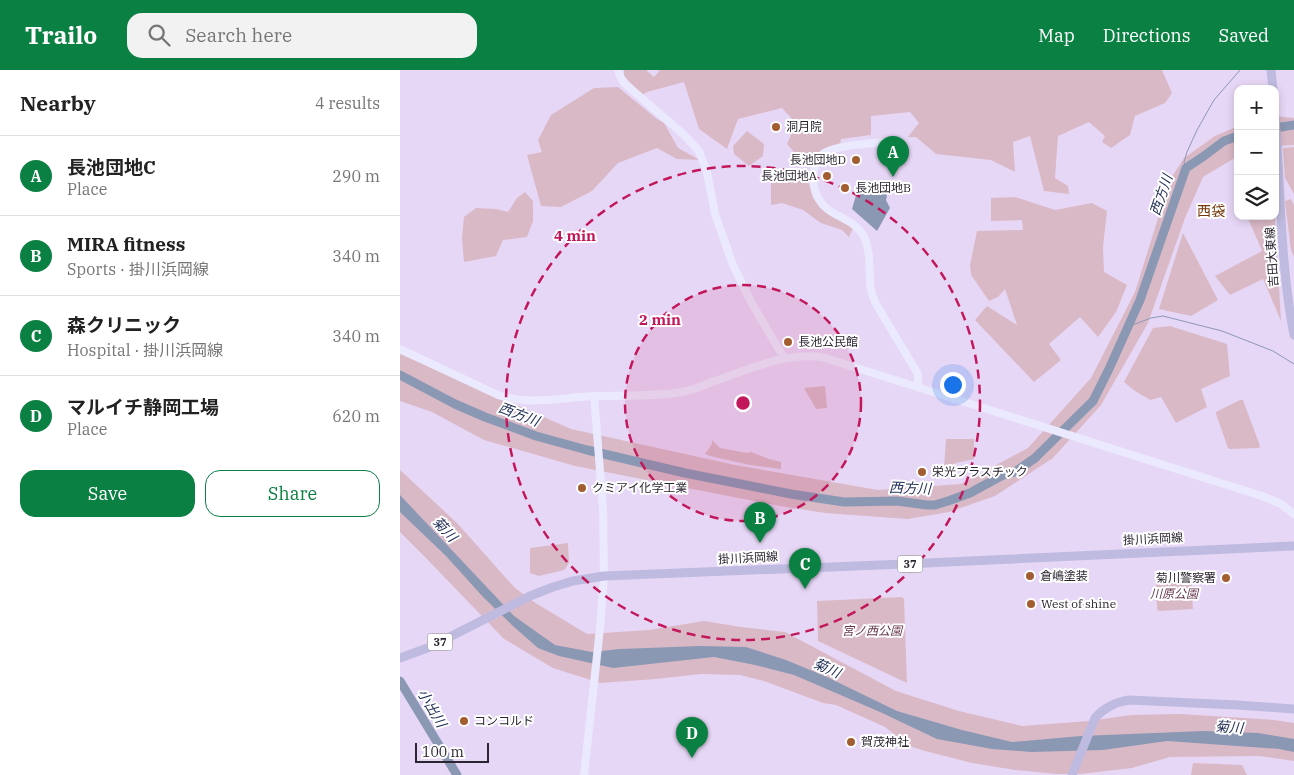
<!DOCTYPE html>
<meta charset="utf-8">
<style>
body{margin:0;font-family:"IBM Plex Serif","Noto Sans JP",serif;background:#f2f2f2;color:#222}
.controls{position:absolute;right:15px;top:15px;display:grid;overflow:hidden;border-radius:10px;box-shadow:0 2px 8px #0003}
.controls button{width:45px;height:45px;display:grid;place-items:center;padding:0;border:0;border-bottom:1px solid #e0e0e0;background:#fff;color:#222;font:25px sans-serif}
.scale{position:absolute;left:15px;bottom:12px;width:74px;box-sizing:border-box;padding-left:5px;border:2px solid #2b2531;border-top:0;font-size:14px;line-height:18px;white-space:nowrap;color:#2b2531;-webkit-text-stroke:4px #fff;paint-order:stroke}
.you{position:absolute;left:552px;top:314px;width:18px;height:18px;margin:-12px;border:4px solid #fff;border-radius:50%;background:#1a73e8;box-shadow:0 0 0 8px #1a73e833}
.badge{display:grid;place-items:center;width:32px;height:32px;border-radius:50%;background:#0b8043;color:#fff;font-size:16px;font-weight:700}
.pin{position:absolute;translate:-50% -41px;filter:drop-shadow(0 1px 2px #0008)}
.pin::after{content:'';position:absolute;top:26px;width:18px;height:15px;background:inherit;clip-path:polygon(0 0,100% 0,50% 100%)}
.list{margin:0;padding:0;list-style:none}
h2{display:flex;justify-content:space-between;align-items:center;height:65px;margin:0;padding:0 20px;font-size:21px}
h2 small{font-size:16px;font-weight:400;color:#767676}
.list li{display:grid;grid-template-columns:32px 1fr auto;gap:15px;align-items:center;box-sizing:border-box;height:80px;padding:0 20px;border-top:1px solid #e0e0e0}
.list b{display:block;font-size:19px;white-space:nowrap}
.list p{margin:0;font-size:16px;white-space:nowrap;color:#767676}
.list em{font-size:16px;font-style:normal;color:#767676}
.actions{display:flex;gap:10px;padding:15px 20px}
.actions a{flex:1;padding:11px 0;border:1px solid #0b8043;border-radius:15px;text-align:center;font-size:18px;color:#0b8043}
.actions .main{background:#0b8043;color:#fff}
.icon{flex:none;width:28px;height:28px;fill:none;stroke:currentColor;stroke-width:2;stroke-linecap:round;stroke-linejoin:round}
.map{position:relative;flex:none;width:894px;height:705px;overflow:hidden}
header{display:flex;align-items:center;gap:30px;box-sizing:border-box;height:70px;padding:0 25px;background:#0b8043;color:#fff}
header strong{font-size:24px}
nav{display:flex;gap:28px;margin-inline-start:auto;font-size:18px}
.search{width:350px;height:45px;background:#f2f2f2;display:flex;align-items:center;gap:12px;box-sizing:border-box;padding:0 18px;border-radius:15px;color:#767676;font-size:19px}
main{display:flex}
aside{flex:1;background:#fff}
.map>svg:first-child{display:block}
.green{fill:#dab9c7}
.water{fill:#8b98b4}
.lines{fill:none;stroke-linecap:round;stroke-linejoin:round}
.stream{stroke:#8b98b4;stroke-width:1}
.river{stroke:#8b98b4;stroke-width:9}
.secondary{stroke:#eae9fd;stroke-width:8}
.primary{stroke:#bfbbe0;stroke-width:9}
.ring{fill:none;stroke:#c2185b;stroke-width:2.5;stroke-dasharray:9 6}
.poi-dot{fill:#a25d30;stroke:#fff;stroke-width:2}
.labels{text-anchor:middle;stroke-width:4;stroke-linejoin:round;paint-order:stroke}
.shield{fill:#fff;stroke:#6b666f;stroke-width:1}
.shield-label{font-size:11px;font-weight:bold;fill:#2b2531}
.poi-label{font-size:12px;fill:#2b2531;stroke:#fff;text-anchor:start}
.street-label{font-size:12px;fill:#2b2531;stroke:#fff}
.park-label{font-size:12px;font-style:italic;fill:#683951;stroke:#fff}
.water-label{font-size:14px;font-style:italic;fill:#1d2c53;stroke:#fff}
.neighbourhood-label{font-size:14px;fill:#74380a;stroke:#fff}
.centre{fill:#c2185b;stroke:#fff;stroke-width:2.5}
.ring-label{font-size:15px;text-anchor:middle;font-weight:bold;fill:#c2185b;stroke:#fff;stroke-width:4;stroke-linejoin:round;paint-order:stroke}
</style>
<header>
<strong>Trailo</strong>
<div class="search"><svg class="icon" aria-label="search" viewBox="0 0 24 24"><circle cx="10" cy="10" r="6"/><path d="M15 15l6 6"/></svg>Search here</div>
<nav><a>Map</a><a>Directions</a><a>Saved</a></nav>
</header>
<main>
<aside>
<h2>Nearby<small>4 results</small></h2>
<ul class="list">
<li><span class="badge">A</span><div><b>長池団地C</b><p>Place</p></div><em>290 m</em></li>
<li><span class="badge">B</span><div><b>MIRA fitness</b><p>Sports · 掛川浜岡線</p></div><em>340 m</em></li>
<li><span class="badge">C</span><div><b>森クリニック</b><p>Hospital · 掛川浜岡線</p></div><em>340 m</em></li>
<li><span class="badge">D</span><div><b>マルイチ静岡工場</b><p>Place</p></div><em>620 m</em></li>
</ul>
<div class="actions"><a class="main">Save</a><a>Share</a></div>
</aside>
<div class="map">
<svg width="894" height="705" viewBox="0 0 894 705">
<rect width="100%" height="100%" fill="#e7d7f6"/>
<g class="green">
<polygon points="224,0 246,0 254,7 260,0 762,0 772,23 765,33 735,46 730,65 711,78 702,72 705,66 689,52 658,66 655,108 668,116 669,124 644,121 630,66 613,72 615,102 591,90 536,84 516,67 508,67 519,53 510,42 471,46 471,65 441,69 440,76 428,77 407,97 387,74 396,53 382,38 338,49 327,79 299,59 284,12 247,22 242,25 224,6"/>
<polygon points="218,17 257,49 264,53 278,78 300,90 277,89 257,78 218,93 192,121 161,137 141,136 127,85 142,82 138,70 151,45 194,18"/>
<polygon points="875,46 894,48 894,75 875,76"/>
<polygon points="838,56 838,86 803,107 785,148 748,253 701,335 653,388 595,426 549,442 508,449 425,443 380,436 175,396 84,370 32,342 0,331 0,284 171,359 335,395 478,420 561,414 628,378 691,308 735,222 770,110 784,88 815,66"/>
<polygon points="347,61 364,74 363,86 349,96 334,84 333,76"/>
<polygon points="894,77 894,124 885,108 883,78"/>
<polygon points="382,105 408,110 413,128 430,145 453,158 449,167 442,160 421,153 403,140 382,133 371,135 371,109"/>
<polygon points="125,122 133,131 133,151 127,167 103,170 96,186 64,192 62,168 64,147 76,138 96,139 108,142 117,128"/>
<polygon points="615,127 655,140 692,133 707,141 703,177 704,202 727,215 716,242 698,267 680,247 649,274 661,290 634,312 575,250 587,236 617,255 605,219 598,227 589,231 571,205 570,195 577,161 623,160 622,150 591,151 591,128"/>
<polygon points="891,129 894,135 894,187 891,180 885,131"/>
<polygon points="847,146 875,146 881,251 863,209 830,225 815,206 862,181"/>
<polygon points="783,163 818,230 791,246 759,239"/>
<polygon points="770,256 827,274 830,306 801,319 807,337 776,353 761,327 750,330 735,321 724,312 753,258"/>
<polygon points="425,316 427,338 416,339 404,318"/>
<polygon points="840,330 843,330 860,376 859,378 830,379 828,378 816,344 816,342"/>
<polygon points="546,369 574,369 574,389 556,393 549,396 546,405 544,398"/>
<polygon points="312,370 320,378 347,383 351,382 369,389 381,392 381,399 350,395 310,386 305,384 312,374"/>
<polygon points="0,400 57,453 115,518 134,532 187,564 249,560 304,551 341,557 385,562 496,621 559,641 622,656 689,651 731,645 780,644 874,650 894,653 894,691 859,686 770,687 732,698 680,704 657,704 615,700 572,693 525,681 509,676 485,657 436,635 423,633 364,611 340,605 301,604 256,609 200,613 153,598 104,569 25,487 0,462"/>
<polygon points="168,473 169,493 164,500 139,506 130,503 130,478"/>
<polygon points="791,508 793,539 759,541 757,539 756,509"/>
<polygon points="502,527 504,529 507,613 418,571 417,531"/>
<polygon points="793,693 842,695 847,705 791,705"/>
</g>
<g class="water">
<polygon points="480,112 487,126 486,130 490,138 477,161 452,139 459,115 462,114"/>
<polygon points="0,425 114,546 155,575 192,582 220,579 300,576 346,577 386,590 427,607 497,641 562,660 612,672 681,666 804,661 858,663 894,669 894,682 879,679 767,671 703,680 631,682 592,679 537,669 480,642 394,605 355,595 314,587 213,598 159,586 138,578 113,556 83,527 46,486 0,442"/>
</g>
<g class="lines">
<g class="stream">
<polyline points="786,98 784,92 787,82 797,60 814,30 840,0"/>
<polyline points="727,257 751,248 763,246 822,261 873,281 894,294"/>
</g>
<g class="river">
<polyline points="875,58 894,55"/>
<polyline points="0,305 55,334 85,347 136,366 187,380 285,403 391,424 444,432 497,431 527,435 535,435 548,431 570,423 603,405 615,402 635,388 693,331 709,299 740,230 786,98 804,86 824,71 838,66"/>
<polyline points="0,611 57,705"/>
</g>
<g class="secondary">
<polyline points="218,0 221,8 224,13 282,63 299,81 307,102 315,144 333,195 351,232 384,288"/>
<path d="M499,71C481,73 438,74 424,83C417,88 414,98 413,106C413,116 416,127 423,135C435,148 455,149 464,167C472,183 468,202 471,220C472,225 474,229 476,234L518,304V317"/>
<path d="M0,279L98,325C129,336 163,327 196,326C225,325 259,327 287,321C296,319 304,315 312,312C348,300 384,282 422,287L862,426L881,434L894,444"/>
<polyline points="184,705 200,558 204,506 203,438 194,326"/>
</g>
<g class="primary">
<polyline points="871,0 873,19"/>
<path d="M875,47C881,120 880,194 894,265"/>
<polyline points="0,588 30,577 130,526 153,517 173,511 204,506 505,494 894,476"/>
<path d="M672,705L695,648C705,637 715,632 729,630L837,635L894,639"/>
</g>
</g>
<circle cx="343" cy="333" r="118" fill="#c2185b" fill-opacity=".12"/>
<g class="ring">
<circle cx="343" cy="333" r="118"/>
<circle cx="343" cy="333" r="237"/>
</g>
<g class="poi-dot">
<circle cx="376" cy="57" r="5"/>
<circle cx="456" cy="90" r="5"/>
<circle cx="427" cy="106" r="5"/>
<circle cx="445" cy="118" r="5"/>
<circle cx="388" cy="272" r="5"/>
<circle cx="522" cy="402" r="5"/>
<circle cx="182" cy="418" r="5"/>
<circle cx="630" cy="506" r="5"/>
<circle cx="826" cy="508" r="5"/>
<circle cx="631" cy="534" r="5"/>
<circle cx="64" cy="651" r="5"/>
<circle cx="451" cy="672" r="5"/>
</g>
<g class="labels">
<g class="shield">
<rect x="497.5" y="485.5" width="25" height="17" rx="4"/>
<rect x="27.5" y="563.5" width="25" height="17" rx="4"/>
</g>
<g class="shield-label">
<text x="510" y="498">37</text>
<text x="40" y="576">37</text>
</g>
<g class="poi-label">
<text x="386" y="61">洞月院</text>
<text x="446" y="94" text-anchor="end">長池団地D</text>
<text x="417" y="110" text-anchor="end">長池団地A</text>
<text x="455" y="122">長池団地B</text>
<text x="398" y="276">長池公民館</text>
<text x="532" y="406">栄光プラスチック</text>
<text x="192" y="422">クミアイ化学工業</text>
<text x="640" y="510">倉嶋塗装</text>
<text x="816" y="512" text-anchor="end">菊川警察署</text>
<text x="641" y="538">West of shine</text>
<text x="74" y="655">コンコルド</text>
<text x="461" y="676">賀茂神社</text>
</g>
<g class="street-label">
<text transform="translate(872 187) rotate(-94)" y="4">吉田大東線</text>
<text transform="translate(753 469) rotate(-3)" y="4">掛川浜岡線</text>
<text transform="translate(348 488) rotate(-3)" y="4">掛川浜岡線</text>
</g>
<g class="park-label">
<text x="774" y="528">川原公園</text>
<text x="472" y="565">宮ノ西公園</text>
</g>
<g class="water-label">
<text transform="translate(761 125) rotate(-71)" y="5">西方川</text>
<text transform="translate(119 344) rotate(21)" y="5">西方川</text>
<text transform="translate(510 418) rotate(2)" y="5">西方川</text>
<text transform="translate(45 459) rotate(47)" y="5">菊川</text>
<text transform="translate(427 598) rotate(24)" y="5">菊川</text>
<text transform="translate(32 638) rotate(59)" y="5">小出川</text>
<text transform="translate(829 657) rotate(4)" y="5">菊川</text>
</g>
<g class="neighbourhood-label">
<text x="811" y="146">西袋</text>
</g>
</g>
<circle cx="343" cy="333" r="8" class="centre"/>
<g class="ring-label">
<text x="175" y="171">4 min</text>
<text x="260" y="255">2 min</text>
</g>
</svg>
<div class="controls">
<button>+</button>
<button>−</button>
<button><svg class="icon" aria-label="layers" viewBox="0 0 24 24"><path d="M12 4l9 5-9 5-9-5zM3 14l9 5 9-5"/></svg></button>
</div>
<div class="scale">100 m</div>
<div class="you"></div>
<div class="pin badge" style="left:493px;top:107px">A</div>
<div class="pin badge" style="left:360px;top:473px">B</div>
<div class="pin badge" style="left:405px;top:519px">C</div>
<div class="pin badge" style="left:292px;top:688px">D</div>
</div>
</main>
